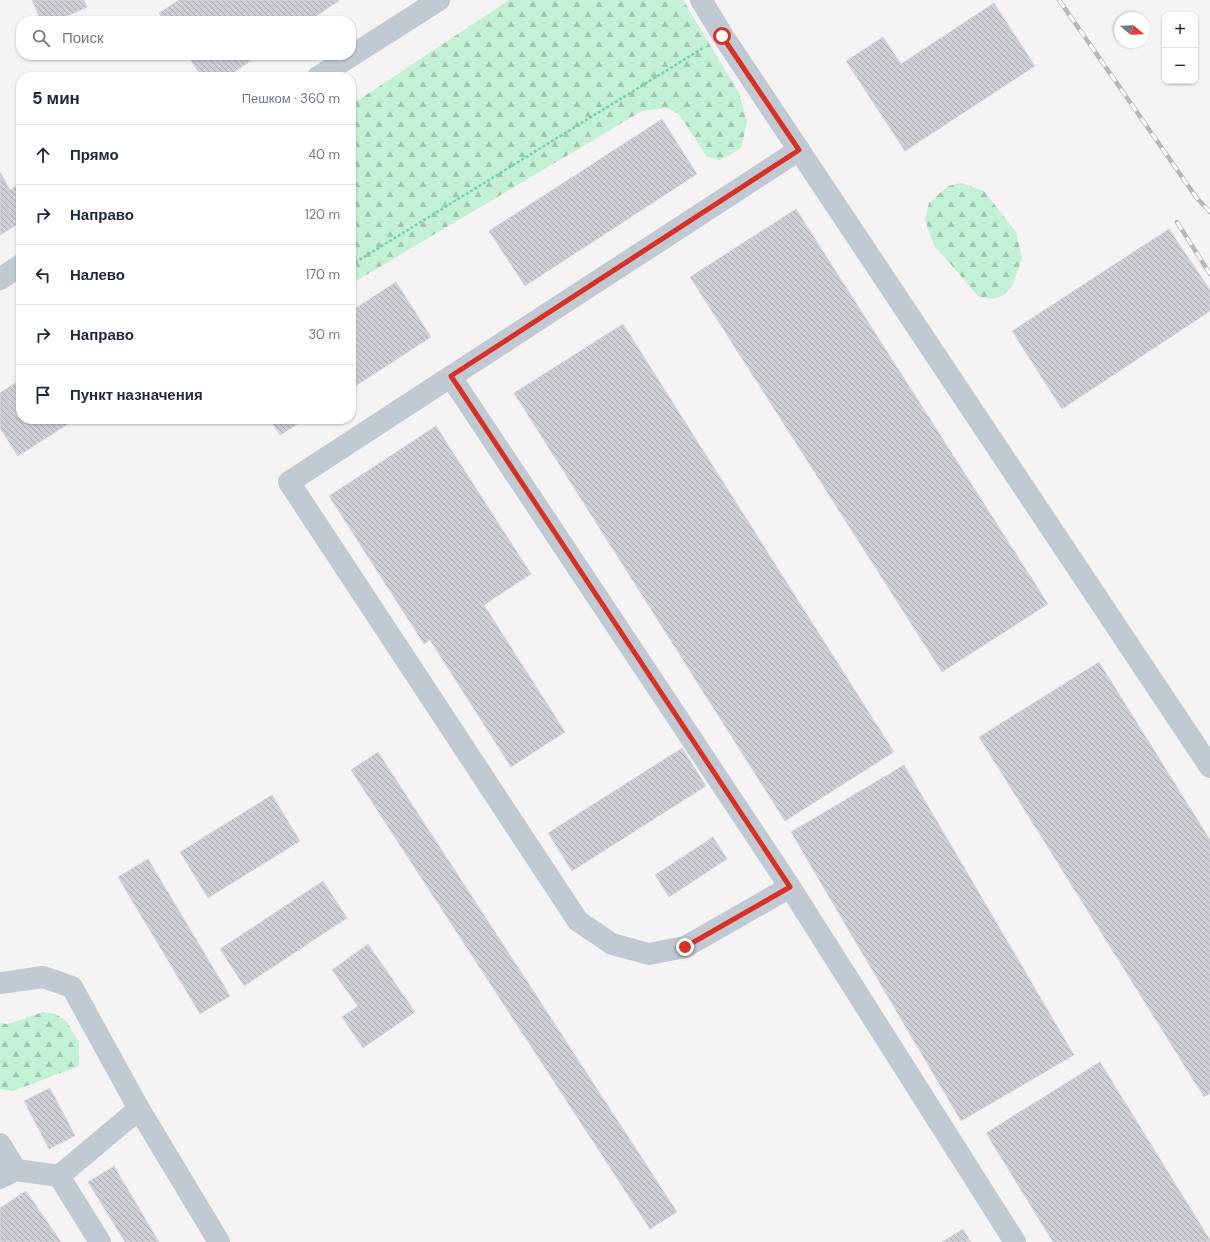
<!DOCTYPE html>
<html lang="ru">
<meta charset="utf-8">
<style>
body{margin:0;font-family:"DM Sans",sans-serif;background:#f2f2f3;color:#1f2937}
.controls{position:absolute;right:12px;top:12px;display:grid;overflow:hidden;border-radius:8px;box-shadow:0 1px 3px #0004}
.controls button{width:36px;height:36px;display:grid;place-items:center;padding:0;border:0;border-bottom:1px solid #e0e1e3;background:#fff;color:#1f2937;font:20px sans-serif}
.compass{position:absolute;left:1114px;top:12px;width:36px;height:36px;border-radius:50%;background:#fff;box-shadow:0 1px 3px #0004;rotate:109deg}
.stop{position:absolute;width:12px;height:12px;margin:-9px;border:3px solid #d93025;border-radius:50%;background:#fff}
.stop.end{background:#d93025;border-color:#fff;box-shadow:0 1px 4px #0008}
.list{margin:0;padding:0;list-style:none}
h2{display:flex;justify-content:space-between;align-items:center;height:52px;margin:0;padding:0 16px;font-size:17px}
h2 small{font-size:13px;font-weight:400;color:#747a83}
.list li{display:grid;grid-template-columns:26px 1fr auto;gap:12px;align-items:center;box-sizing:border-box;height:60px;padding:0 16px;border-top:1px solid #e0e1e3}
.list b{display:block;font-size:15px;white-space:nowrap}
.list em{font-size:13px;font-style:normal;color:#747a83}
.icon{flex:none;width:22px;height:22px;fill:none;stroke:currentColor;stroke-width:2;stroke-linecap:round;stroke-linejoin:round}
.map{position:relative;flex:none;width:1210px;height:1242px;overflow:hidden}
.search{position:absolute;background:#fff;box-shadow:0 1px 3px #0004;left:16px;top:16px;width:340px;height:44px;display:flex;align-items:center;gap:10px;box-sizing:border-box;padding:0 14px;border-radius:16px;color:#747a83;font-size:15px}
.panel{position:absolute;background:#fff;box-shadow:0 1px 3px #0004;left:16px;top:72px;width:340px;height:352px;border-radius:16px}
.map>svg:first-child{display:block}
.forest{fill:url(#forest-firs)}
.building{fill:url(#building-back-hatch);stroke:#d7d9de}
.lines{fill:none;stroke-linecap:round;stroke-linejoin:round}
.path{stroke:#7ad0a6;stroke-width:2.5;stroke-dasharray:3 2;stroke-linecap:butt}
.minor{stroke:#c1cad2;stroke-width:22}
.rail-casing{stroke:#b5b8bd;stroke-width:4.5}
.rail{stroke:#fff;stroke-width:3;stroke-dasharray:9;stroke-linecap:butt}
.route{stroke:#d93025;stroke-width:5}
</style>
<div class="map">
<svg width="1210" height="1242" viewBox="0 0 1210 1242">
<defs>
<pattern id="forest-firs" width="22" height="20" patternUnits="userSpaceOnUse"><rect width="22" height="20" fill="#c3f1d5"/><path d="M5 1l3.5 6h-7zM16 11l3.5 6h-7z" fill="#a0c6b0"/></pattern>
<pattern id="building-back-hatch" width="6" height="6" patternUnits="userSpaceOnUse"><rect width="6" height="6" fill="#cdcfd5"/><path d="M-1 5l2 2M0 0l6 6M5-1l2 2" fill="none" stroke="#a8abb0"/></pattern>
</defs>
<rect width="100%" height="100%" fill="#f5f3f3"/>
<g class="forest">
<polygon points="509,0 683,0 739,93 747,122 741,148 720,160 707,157 679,114 667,108 642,111 351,284 351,105"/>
<polygon points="961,183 984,191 1016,232 1022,258 1012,287 1002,296 991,299 978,296 934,245 925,220 929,203 948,186"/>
<polygon points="43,1012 56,1014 66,1021 79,1042 79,1066 13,1091 0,1089 0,1023 8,1024"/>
</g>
<g class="building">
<polygon points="32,0 84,0 87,7 56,21 41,21"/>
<polygon points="179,0 340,0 309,21 164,21 159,13"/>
<polygon points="994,3 1035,66 905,151 846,61 883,37 901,64"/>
<polygon points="187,55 259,55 227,77 202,77"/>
<polygon points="662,119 697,174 525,286 489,231"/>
<polygon points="0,172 10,190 21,183 21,222 0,235"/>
<polygon points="796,209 1048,604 942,672 690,277"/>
<polygon points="1169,229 1210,290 1210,311 1062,409 1012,331"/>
<polygon points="396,282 431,337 351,389 351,311"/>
<polygon points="623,324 894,752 785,821 514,393"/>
<polygon points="21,379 21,419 76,419 18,456 0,428 0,393"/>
<polygon points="270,419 305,419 280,435"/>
<polygon points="436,426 531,574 484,605 565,732 511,767 430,640 424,644 329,496"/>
<polygon points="1099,662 1210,840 1210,1093 1204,1097 979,737"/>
<polygon points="682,748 706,786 572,871 548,833"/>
<polygon points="378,752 677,1212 650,1229 351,770"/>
<polygon points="904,765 1074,1055 961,1121 791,832"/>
<polygon points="272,795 300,841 208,898 180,852"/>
<polygon points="713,837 727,859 669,897 655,875"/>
<polygon points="148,859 230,996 200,1014 118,877"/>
<polygon points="323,881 347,918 244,986 220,949"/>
<polygon points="368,944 415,1012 363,1048 342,1017 358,1006 332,970"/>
<polygon points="1100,1062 1210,1240 1210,1242 1053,1242 986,1133"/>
<polygon points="50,1088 75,1136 49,1149 24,1101"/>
<polygon points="114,1166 159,1242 125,1242 88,1182"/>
<polygon points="26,1191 61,1242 0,1242 0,1208"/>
<polygon points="963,1229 971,1242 942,1242"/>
</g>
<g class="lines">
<polyline class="path" points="351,265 703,48"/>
<g class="minor">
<polyline points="701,0 723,36 1210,767"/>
<polyline points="318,77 439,0"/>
<polyline points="0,279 21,265"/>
<polyline points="451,377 790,887 1015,1242"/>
<polyline points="790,887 685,947 649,954 612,944 578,921 289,482 799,150"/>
<polyline points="0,983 43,977 72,987 139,1109"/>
<polyline points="0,1144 16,1170"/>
<polyline points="0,1178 16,1170 59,1176"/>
<polyline points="100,1242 59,1176 139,1109 219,1242"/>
</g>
<g class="rail-casing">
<g id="rail">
<polyline points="1059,0 1196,197 1210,212"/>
<polyline points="1177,222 1210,274"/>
</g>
</g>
<use href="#rail" class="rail"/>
</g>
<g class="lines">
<polyline class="route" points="685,947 790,887 451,376 799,150 722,36"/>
</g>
</svg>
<div class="controls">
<button>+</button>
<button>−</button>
</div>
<svg class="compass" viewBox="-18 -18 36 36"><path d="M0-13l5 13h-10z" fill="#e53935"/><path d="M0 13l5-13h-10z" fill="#747a83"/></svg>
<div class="stop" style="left:722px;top:36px"></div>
<div class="stop end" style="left:685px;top:947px"></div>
<div class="search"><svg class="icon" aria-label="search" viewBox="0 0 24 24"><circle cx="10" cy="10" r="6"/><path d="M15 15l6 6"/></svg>Поиск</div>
<section class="panel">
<h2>5 мин<small>Пешком · 360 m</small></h2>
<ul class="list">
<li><svg class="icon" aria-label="ahead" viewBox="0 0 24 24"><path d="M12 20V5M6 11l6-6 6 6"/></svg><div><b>Прямо</b></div><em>40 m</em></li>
<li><svg class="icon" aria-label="right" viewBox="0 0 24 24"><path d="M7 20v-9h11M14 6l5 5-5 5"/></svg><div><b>Направо</b></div><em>120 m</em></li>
<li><svg class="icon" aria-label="left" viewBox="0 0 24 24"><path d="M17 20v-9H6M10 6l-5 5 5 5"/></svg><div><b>Налево</b></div><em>170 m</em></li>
<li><svg class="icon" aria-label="right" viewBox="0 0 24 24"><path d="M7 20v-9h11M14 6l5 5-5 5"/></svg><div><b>Направо</b></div><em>30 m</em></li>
<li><svg class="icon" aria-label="arrive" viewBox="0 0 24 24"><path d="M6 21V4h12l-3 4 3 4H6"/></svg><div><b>Пункт назначения</b></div></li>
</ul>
</section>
</div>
